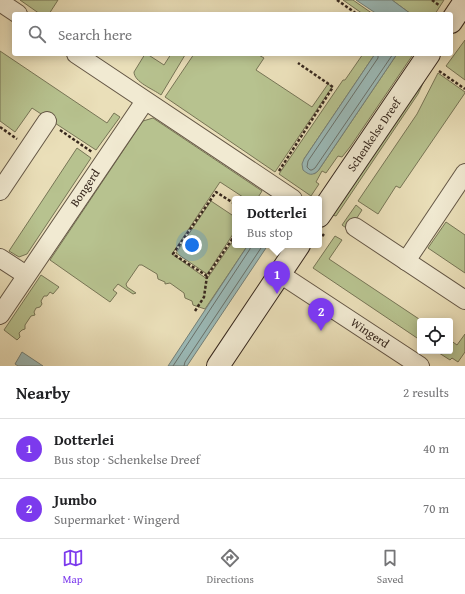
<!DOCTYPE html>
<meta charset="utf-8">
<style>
body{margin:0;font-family:"Gentium Book Plus",serif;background:#f2f2f2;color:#202124}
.controls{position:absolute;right:12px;bottom:12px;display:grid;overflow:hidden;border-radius:4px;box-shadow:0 2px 10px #0003}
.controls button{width:36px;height:36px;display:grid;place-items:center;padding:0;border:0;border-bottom:1px solid #e0e0e0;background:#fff;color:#202124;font:20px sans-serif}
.you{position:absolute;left:192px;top:245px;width:14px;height:14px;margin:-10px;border:3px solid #fff;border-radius:50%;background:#1a73e8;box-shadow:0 0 0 6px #1a73e833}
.badge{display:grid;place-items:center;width:26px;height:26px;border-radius:50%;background:#7c3aed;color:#fff;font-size:13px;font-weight:700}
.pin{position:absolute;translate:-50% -33px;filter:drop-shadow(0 1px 2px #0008)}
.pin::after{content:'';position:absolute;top:21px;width:14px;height:12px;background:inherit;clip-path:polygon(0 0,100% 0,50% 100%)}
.popup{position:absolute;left:232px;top:196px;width:90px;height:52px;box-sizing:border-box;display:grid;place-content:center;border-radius:4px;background:#fff;filter:drop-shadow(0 1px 3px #0005);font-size:13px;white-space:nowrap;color:#757577}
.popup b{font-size:15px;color:#202124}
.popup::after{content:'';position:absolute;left:50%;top:100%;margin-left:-8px;border:8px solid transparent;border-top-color:#fff}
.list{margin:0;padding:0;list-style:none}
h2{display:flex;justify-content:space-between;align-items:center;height:52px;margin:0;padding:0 16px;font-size:17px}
h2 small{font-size:13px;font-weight:400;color:#757577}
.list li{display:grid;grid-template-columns:26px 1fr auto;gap:12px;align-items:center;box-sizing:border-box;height:60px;padding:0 16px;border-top:1px solid #e0e0e0}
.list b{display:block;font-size:15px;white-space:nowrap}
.list p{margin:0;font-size:13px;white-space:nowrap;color:#757577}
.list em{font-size:13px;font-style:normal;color:#757577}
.icon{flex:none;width:22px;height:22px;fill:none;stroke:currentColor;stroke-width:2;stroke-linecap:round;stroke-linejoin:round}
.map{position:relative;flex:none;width:465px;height:366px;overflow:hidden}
.search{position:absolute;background:#fff;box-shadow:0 2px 10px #0003;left:12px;right:12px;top:12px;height:44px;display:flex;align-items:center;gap:10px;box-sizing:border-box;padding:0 14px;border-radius:4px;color:#757577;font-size:15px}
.sheet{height:172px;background:#fff}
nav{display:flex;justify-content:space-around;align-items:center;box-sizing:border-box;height:56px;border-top:1px solid #e0e0e0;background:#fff;font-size:11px;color:#757577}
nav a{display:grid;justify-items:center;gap:2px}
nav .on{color:#7c3aed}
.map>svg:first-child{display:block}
.green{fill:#b7c28f;stroke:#777556}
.water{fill:#9bbab8;stroke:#73807a}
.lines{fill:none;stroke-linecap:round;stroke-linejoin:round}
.shore{stroke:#69716b;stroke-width:1}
.street-casing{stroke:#645645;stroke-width:20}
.secondary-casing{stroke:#37281e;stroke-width:24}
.path{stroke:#37281e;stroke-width:2.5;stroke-dasharray:3 2;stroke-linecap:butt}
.street{stroke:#f1ead2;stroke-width:18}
.secondary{stroke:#f1ead2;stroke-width:22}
.labels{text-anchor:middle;stroke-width:4;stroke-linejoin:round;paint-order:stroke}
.street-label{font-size:12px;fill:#37281e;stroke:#f1ead2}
</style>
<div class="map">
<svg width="465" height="366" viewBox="0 0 465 366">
<rect width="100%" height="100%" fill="#eadfb9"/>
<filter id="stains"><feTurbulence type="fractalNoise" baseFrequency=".005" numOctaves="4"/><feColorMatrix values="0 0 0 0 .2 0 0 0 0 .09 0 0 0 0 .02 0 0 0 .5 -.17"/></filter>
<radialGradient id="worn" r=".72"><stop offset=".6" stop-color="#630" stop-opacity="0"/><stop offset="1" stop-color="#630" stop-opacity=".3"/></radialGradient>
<g class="green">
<polygon points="20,0 58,0 49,14 40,14"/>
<polygon points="343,0 353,0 373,14 363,14"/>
<polygon points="392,0 444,0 435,14 411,14"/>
<polygon points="465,40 465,80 446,66"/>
<polygon points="0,51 107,123 114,113 120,117 96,150 32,108 15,132 0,121"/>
<path d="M145,54H147L164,65L171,54H183L185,55L161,95C153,89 134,82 134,72Z"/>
<polygon points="194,54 257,54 264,58 256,70 312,107 328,84 332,87 275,172 165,97"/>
<polygon points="363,54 375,54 304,159 314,174 318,171 397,54 409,54 412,56 350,147 342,157 338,156 326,173 322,171 316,182 319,184 311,196 279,174 343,80 345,80"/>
<polygon points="438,73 465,92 465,93 400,188 396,186 378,214 358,201 417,114"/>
<polygon points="422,77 425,79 418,94 336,216 329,214"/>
<polygon points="153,118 262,191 257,199 246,199 220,182 172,254 207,279 235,238 235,245 248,245 205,309 193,305 192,301 185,298 184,293 170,283 165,284 165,282 158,279 157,274 142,265 139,265 126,284 127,287 136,293 133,294 118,284 113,290 117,293 110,302 50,260 143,121"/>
<polygon points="77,148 91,158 27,254 19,257 9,251"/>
<polygon points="211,201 235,217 235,231 207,274 176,253"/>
<polygon points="356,205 362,210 349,230 342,225"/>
<polygon points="446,222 465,235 465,273 428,248"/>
<polygon points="335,236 342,240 329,259 422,321 420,321 420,340 313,268"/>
<polygon points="41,275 59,287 53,294 50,292 47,296 44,296 41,301 42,304 40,307 36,308 34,312 35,315 31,316 25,325 25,329 22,330 19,333 20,337 17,340 4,330"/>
<polygon points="465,334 465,352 458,362 452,358 450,360 436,351 450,351 450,340 457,345"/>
</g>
<g class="water">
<polygon points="356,0 392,0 411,14 377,14"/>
<path d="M375,54H397L318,171C312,176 309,175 303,170L302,164L304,159Z"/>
<polygon points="248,245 268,245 187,366 168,366"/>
<polygon points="22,352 43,366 18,366 15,364"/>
</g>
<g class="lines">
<g class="shore">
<polyline points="378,54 378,58 308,161 307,167 310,170 312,170 315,168 393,54"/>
<polyline points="173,366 250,249 251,245"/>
<polyline points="184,366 185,362 263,245"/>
</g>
<g class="street-casing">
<g id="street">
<polyline points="0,2 18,14"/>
<polyline points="76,54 293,199"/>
<polyline points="0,191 47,121"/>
<polyline points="355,227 465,300"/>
<polyline points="0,258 26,275"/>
<polyline points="406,261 465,173"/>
<polyline points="280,274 420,366"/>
<polyline points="0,315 145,101"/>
</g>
</g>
<g class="secondary-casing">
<g id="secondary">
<polyline points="451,22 465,1"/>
<polyline points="319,216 429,54"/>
<polyline points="218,366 299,245"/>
</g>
</g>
<g class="path">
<polyline points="337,0 357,14"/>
<polyline points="432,0 440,6"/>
<polyline points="285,54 286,55"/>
<polyline points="439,71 465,89"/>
<polyline points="0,127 17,139"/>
<polyline points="60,130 92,152"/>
<polyline points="279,171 333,87 298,63"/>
<polyline points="319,240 324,234"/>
<polyline points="207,276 173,254 216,192 235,204"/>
<polyline points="195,311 204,297 207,276 235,235"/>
</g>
<use href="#street" class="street"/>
<use href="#secondary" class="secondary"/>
</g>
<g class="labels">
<g class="street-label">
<text transform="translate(374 135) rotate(-56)" y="4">Schenkelse Dreef</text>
<text transform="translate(85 188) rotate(-56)" y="4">Bongerd</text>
<text transform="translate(370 333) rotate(34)" y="4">Wingerd</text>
</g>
</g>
<rect width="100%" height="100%" filter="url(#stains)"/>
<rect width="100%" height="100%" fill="url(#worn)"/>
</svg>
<div class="controls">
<button><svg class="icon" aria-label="locate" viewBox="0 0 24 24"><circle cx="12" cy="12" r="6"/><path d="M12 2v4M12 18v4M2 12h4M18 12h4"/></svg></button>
</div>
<div class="you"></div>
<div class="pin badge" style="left:277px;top:294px">1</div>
<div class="popup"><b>Dotterlei</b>Bus stop</div>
<div class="pin badge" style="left:321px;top:331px">2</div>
<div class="search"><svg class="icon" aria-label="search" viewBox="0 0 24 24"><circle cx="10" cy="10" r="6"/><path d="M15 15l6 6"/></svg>Search here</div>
</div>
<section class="sheet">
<h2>Nearby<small>2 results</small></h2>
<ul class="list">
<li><span class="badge">1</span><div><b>Dotterlei</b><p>Bus stop · Schenkelse Dreef</p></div><em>40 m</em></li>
<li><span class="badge">2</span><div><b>Jumbo</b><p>Supermarket · Wingerd</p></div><em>70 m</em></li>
</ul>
</section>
<nav>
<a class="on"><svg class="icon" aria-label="map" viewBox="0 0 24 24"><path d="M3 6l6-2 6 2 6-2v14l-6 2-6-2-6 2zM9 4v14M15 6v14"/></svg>Map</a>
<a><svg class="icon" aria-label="directions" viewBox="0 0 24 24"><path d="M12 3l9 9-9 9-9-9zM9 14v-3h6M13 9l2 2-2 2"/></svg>Directions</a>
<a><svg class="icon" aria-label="saved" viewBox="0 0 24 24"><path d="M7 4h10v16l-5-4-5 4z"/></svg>Saved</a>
</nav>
